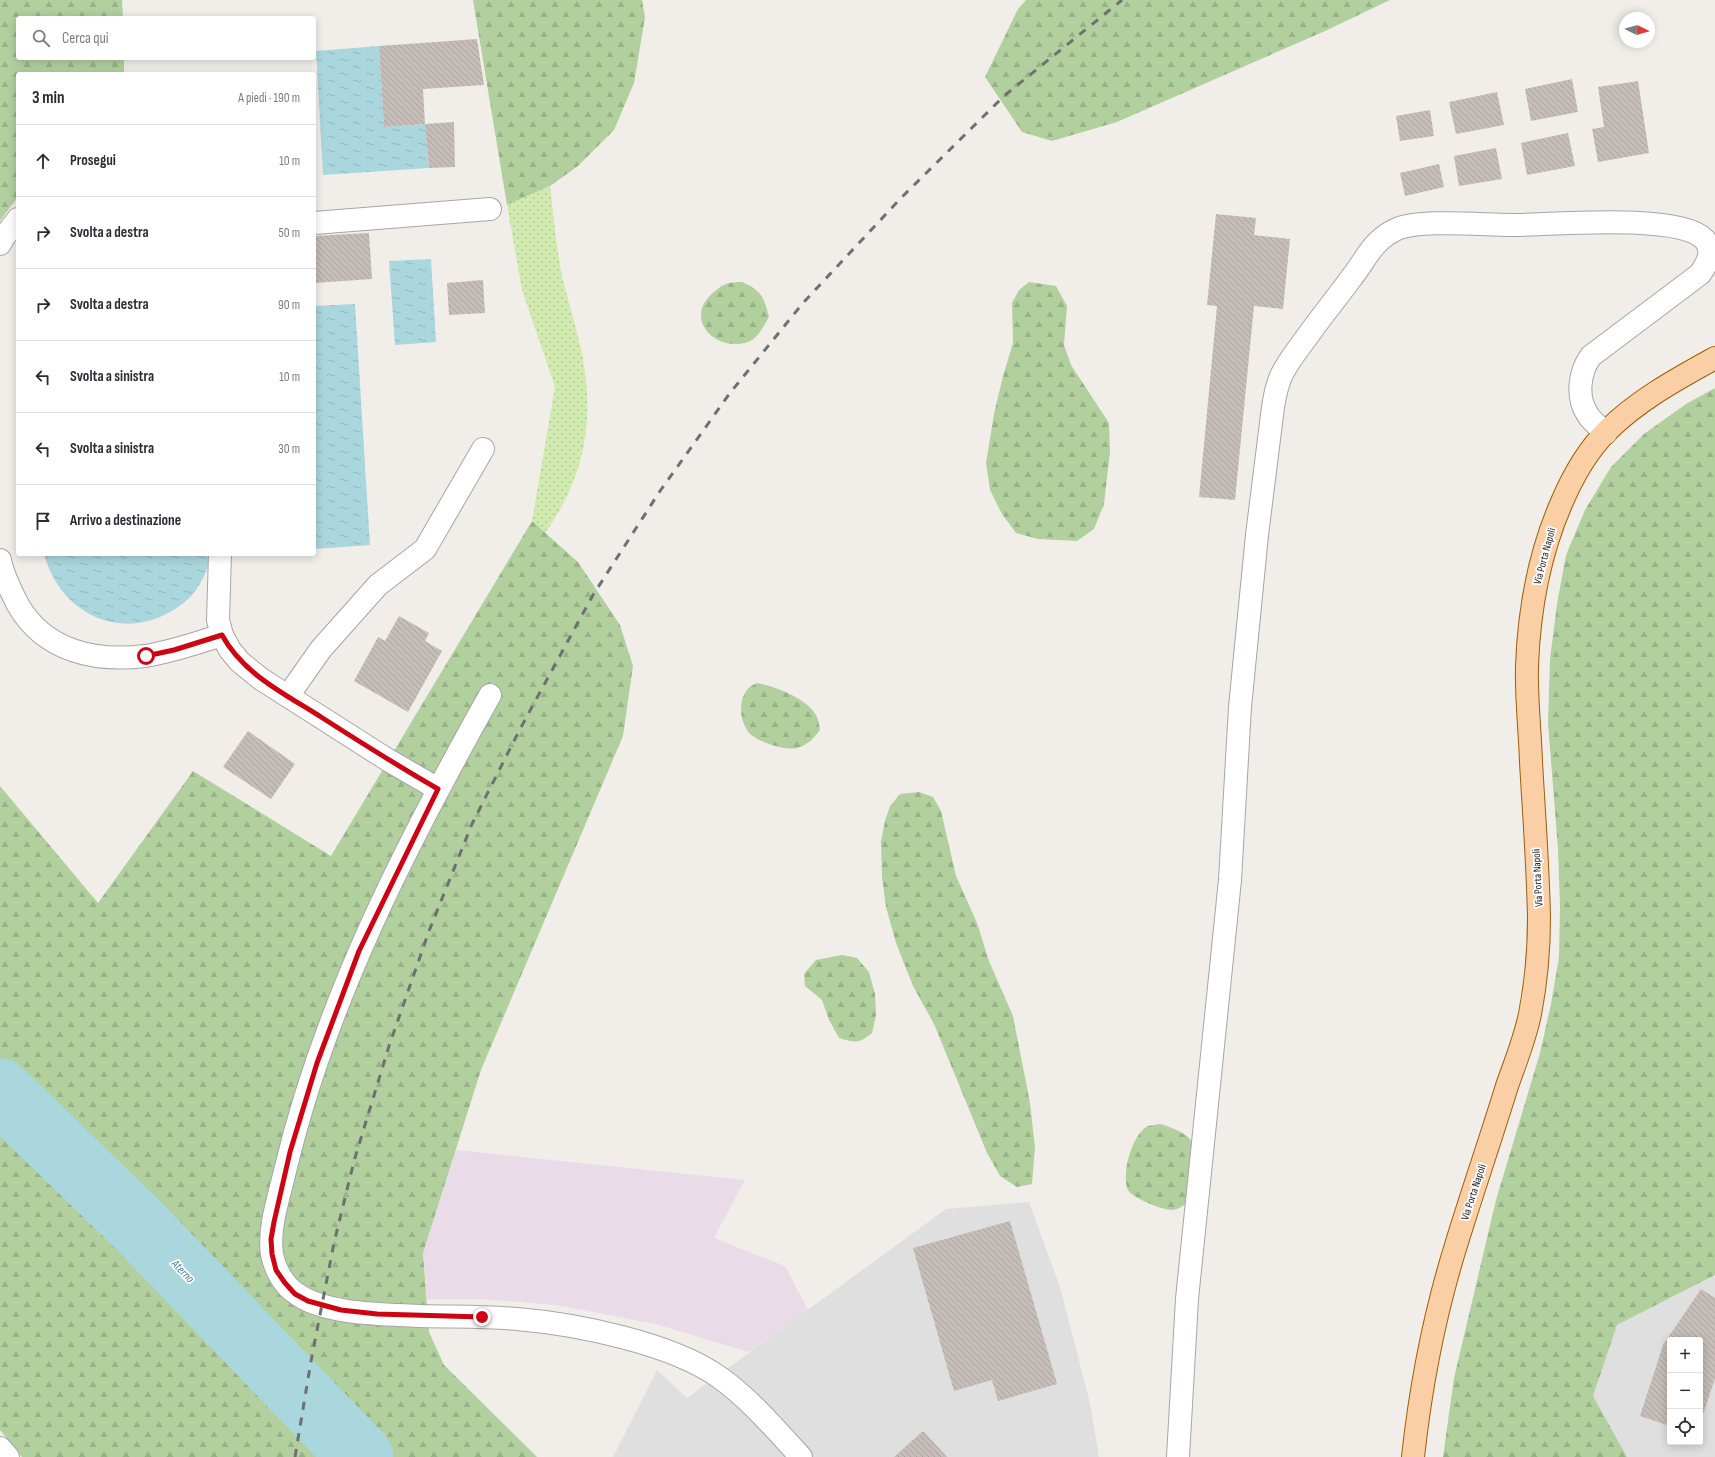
<!DOCTYPE html>
<html lang="it">
<meta charset="utf-8">
<style>
body{margin:0;font-family:"Sofia Sans Condensed",sans-serif;background:#f7f7f7;color:#2b2b33}
.controls{position:absolute;right:12px;bottom:12px;display:grid;overflow:hidden;border-radius:4px;box-shadow:0 2px 10px #0003}
.controls button{width:36px;height:36px;display:grid;place-items:center;padding:0;border:0;border-bottom:1px solid #e1e1e2;background:#fff;color:#2b2b33;font:20px sans-serif}
.compass{position:absolute;left:1619px;top:12px;width:36px;height:36px;border-radius:50%;background:#fff;box-shadow:0 2px 10px #0003;rotate:96deg}
.stop{position:absolute;width:12px;height:12px;margin:-9px;border:3px solid #cf0413;border-radius:50%;background:#fff}
.stop.end{background:#cf0413;border-color:#fff;box-shadow:0 1px 4px #0008}
.list{margin:0;padding:0;list-style:none}
h2{display:flex;justify-content:space-between;align-items:center;height:52px;margin:0;padding:0 16px;font-size:17px}
h2 small{font-size:13px;font-weight:400;color:#7c7c81}
.list li{display:grid;grid-template-columns:26px 1fr auto;gap:12px;align-items:center;box-sizing:border-box;height:72px;padding:0 16px;border-top:1px solid #e1e1e2}
.list b{display:block;font-size:15px;white-space:nowrap}
.list em{font-size:13px;font-style:normal;color:#7c7c81}
.icon{flex:none;width:22px;height:22px;fill:none;stroke:currentColor;stroke-width:2;stroke-linecap:round;stroke-linejoin:round}
.map{position:relative;flex:none;width:1715px;height:1457px;overflow:hidden}
.search{position:absolute;background:#fff;box-shadow:0 2px 10px #0003;left:16px;top:16px;width:300px;height:44px;display:flex;align-items:center;gap:10px;box-sizing:border-box;padding:0 14px;border-radius:4px;color:#7c7c81;font-size:15px}
.panel{position:absolute;background:#fff;box-shadow:0 2px 10px #0003;left:16px;top:72px;width:300px;height:484px;border-radius:4px}
.map>svg:first-child{display:block}
.residential{fill:#dfdfdf;fill-rule:evenodd}
.industrial{fill:#eadbe9}
.grass{fill:url(#grass-dots)}
.forest{fill:url(#forest-firs)}
.water{fill:url(#water-ripples)}
.lines{fill:none;stroke-linecap:round;stroke-linejoin:round}
.river{stroke:#aad6de;stroke-width:65}
.building{fill:url(#building-back-hatch)}
.minor-casing{stroke:#a6a6a6;stroke-width:24}
.major-casing{stroke:#9c5e03;stroke-width:24}
.minor{stroke:#fff;stroke-width:22}
.major{stroke:#facfa5;stroke-width:22}
.rail{stroke:#707070;stroke-width:3;stroke-dasharray:8 8;stroke-linecap:butt}
.route{stroke:#cf0413;stroke-width:5}
.labels{text-anchor:middle;stroke-width:3.5;stroke-linejoin:round;paint-order:stroke}
.street-label{font-size:11px;fill:#222;stroke:#fff}
.water-label{font-size:12px;font-style:italic;fill:#487ba1;stroke:#fff}
</style>
<div class="map">
<svg width="1715" height="1457" viewBox="0 0 1715 1457">
<defs>
<pattern id="grass-dots" width="8" height="8" patternUnits="userSpaceOnUse"><rect width="8" height="8" fill="#d1eab0"/><path d="M2 2h.1M6 6h.1" fill="none" stroke="#b3c897" stroke-width="1.8" stroke-linecap="round"/></pattern>
<pattern id="forest-firs" width="22" height="20" patternUnits="userSpaceOnUse"><rect width="22" height="20" fill="#b1d09e"/><path d="M5 1l3.5 6h-7zM16 11l3.5 6h-7z" fill="#98b288"/></pattern>
<pattern id="water-ripples" width="26" height="14" patternUnits="userSpaceOnUse"><rect width="26" height="14" fill="#aad6de"/><path d="M2 4q2-2 4 0t4 0M15 11q2-2 4 0t4 0" fill="none" stroke="#92b7be"/></pattern>
<pattern id="building-back-hatch" width="6" height="6" patternUnits="userSpaceOnUse"><rect width="6" height="6" fill="#c6bdb8"/><path d="M-1 5l2 2M0 0l6 6M5-1l2 2" fill="none" stroke="#aaa29e"/></pattern>
</defs>
<rect width="100%" height="100%" fill="#f1eee9"/>
<g class="residential">
<polygon points="1029,1202 1060,1287 1090,1403 1099,1457 613,1457 657,1370 687,1398 946,1209"/>
<path d="M1715,1275V1457H1627L1593,1396L1617,1325ZM1670,1340H1700V1442H1670Z"/>
</g>
<polygon class="industrial" points="456,1150 745,1180 714,1238 785,1266 808,1310 749,1352 655,1324 557,1305 481,1299 427,1299 423,1253"/>
<path class="grass" d="M550,186C554,217 556,249 563,280C569,305 577,329 582,354C595,420 585,477 545,533L532,521L555,387L522,290L507,205Z"/>
<g class="forest">
<polygon points="0,0 122,0 123,18 18,18 18,58 124,58 124,74 18,74 18,197 0,221"/>
<polygon points="473,0 642,0 645,17 634,83 614,130 578,166 550,186 507,205"/>
<polygon points="1026,0 1390,0 1325,31 1117,122 1052,141 1022,132 985,77 1018,9"/>
<path d="M742,282C761,290 764,297 769,317C764,325 758,339 748,342C715,353 682,318 714,292C717,290 720,286 724,285C729,282 737,282 742,282Z"/>
<polygon points="1029,282 1056,286 1067,306 1064,345 1071,365 1109,423 1110,452 1104,504 1094,529 1077,541 1038,539 1016,533 1002,514 990,490 986,463 994,414 1003,376 1013,343 1012,303 1019,290"/>
<polygon points="1715,388 1715,1275 1617,1325 1593,1396 1627,1457 1443,1457 1454,1378 1496,1200 1540,1053 1551,1004 1559,957 1560,906 1558,849 1548,723 1550,659 1557,604 1566,555 1585,510 1611,467 1644,434 1686,404"/>
<polygon points="532,521 578,562 620,625 633,666 623,736 481,1070 423,1253 429,1332 444,1365 537,1457 22,1457 0,1430 0,786 98,903 193,771 331,856"/>
<path d="M757,683C775,686 809,699 817,717C819,721 819,726 820,730C814,738 808,745 797,748C785,751 753,741 747,730C737,715 739,689 757,683Z"/>
<polygon points="919,792 933,797 941,811 956,876 977,923 989,961 1013,1016 1030,1103 1035,1147 1032,1184 1017,1187 1000,1176 987,1153 934,1024 913,986 896,943 886,907 882,877 881,841 885,821 890,806 900,794"/>
<path d="M842,955L857,958L869,972L875,994L876,1015L872,1033C859,1044 855,1043 839,1038L829,1020L822,1000L805,986L804,974L816,960Z"/>
<path d="M1160,1124C1174,1128 1189,1134 1195,1146L1188,1202C1183,1206 1178,1210 1171,1210C1163,1210 1132,1198 1128,1190C1121,1174 1132,1134 1148,1126C1152,1125 1157,1125 1160,1124Z"/>
</g>
<g class="water">
<polygon points="379,46 384,127 425,124 429,168 323,175 316,51"/>
<polygon points="431,259 436,342 395,345 389,261"/>
<polygon points="355,304 370,545 314,549 314,306"/>
<path d="M44,554H212C208,567 204,579 196,590C190,599 179,607 170,612C117,642 59,611 44,554Z"/>
</g>
<g class="lines">
<polyline class="river" points="0,1091 141,1228 361,1457"/>
</g>
<g class="building">
<polygon points="477,39 484,85 423,89 425,124 384,127 379,46"/>
<polygon points="1572,79 1578,112 1531,121 1525,89"/>
<polygon points="1638,81 1649,153 1598,162 1592,129 1604,127 1598,87"/>
<polygon points="1497,92 1504,125 1456,134 1449,102"/>
<polygon points="1430,110 1434,136 1400,141 1396,116"/>
<polygon points="454,122 455,167 429,168 425,124"/>
<polygon points="1568,133 1575,166 1527,175 1521,143"/>
<polygon points="1496,148 1502,179 1459,186 1454,156"/>
<polygon points="1439,164 1444,187 1405,196 1400,173"/>
<polygon points="1216,214 1256,218 1254,235 1290,239 1283,309 1254,306 1235,500 1199,497 1217,306 1207,305"/>
<polygon points="369,233 372,279 314,283 314,236"/>
<polygon points="483,280 485,313 449,315 447,283"/>
<polygon points="399,616 429,633 425,641 442,651 408,712 354,681 378,637 385,641"/>
<polygon points="248,731 295,764 271,799 223,767"/>
<polygon points="1010,1221 1057,1384 998,1401 992,1380 954,1391 913,1248"/>
<polygon points="1701,1289 1715,1298 1715,1378 1700,1424 1700,1340 1670,1340 1670,1426 1640,1416 1663,1345"/>
<polygon points="923,1431 947,1457 894,1457"/>
</g>
<g class="lines">
<g class="minor-casing">
<g id="minor">
<polyline points="314,223 490,209"/>
<polyline points="0,244 4,237 18,219"/>
<polyline points="220,554 218,620 222,635 230,650 240,662 261,679 388,760 438,789"/>
<path d="M0,560C3,576 11,591 18,605C45,652 96,662 145,656C171,652 197,643 222,635"/>
<path d="M490,695C406,845 325,1002 285,1171C279,1197 268,1228 272,1254C275,1270 284,1286 297,1294C326,1315 385,1314 421,1316C453,1317 485,1316 517,1319C576,1324 671,1343 719,1377C750,1399 775,1429 801,1457"/>
<polyline points="288,696 321,649 378,585 425,549 483,449"/>
<polyline points="0,1448 8,1457"/>
<path d="M1178,1457L1187,1299L1230,880L1240,707L1257,535L1273,407C1275,395 1277,383 1283,372C1291,357 1302,344 1312,330C1325,312 1339,295 1352,277C1362,265 1368,251 1379,241C1384,236 1390,232 1397,229C1420,219 1483,225 1511,225C1550,225 1678,213 1704,239C1715,250 1707,264 1700,274L1591,356C1579,372 1576,398 1588,415C1592,422 1600,427 1606,433"/>
</g>
</g>
<g class="major-casing">
<path id="major" d="M1413,1457C1421,1383 1435,1312 1457,1242C1473,1190 1491,1138 1507,1086C1515,1063 1525,1039 1530,1014C1536,983 1539,951 1539,918C1538,866 1534,814 1531,762C1530,730 1526,698 1527,666C1529,611 1539,555 1561,504C1572,478 1587,451 1607,431C1638,400 1677,379 1715,358"/>
</g>
<use href="#minor" class="minor"/>
<use href="#major" class="major"/>
<polyline class="rail" points="295,1457 311,1361 334,1243 354,1161 389,1046 429,931 472,824 520,729 593,595 660,491 730,393 803,303 901,198 1004,96 1122,0"/>
</g>
<g class="lines">
<path class="route" d="M146,656L174,650L222,635C243,674 285,694 321,717C360,742 398,766 438,789L359,951L317,1063L290,1152L274,1222L271,1239L272,1254L276,1270L285,1283L295,1294L308,1301L341,1310L377,1314L482,1317"/>
</g>
<g class="labels">
<g class="street-label">
<text transform="translate(1544 556) rotate(-75)" y="4">Via Porta Napoli</text>
<text transform="translate(1537 878) rotate(-93)" y="4">Via Porta Napoli</text>
<text transform="translate(1473 1192) rotate(-72)" y="4">Via Porta Napoli</text>
</g>
<g class="water-label">
<text transform="translate(183 1271) rotate(46)" y="4">Aterno</text>
</g>
</g>
</svg>
<div class="controls">
<button>+</button>
<button>−</button>
<button><svg class="icon" aria-label="locate" viewBox="0 0 24 24"><circle cx="12" cy="12" r="6"/><path d="M12 2v4M12 18v4M2 12h4M18 12h4"/></svg></button>
</div>
<svg class="compass" viewBox="-18 -18 36 36"><path d="M0-13l5 13h-10z" fill="#e53935"/><path d="M0 13l5-13h-10z" fill="#7c7c81"/></svg>
<div class="stop" style="left:146px;top:656px"></div>
<div class="stop end" style="left:482px;top:1317px"></div>
<div class="search"><svg class="icon" aria-label="search" viewBox="0 0 24 24"><circle cx="10" cy="10" r="6"/><path d="M15 15l6 6"/></svg>Cerca qui</div>
<section class="panel">
<h2>3 min<small>A piedi · 190 m</small></h2>
<ul class="list">
<li><svg class="icon" aria-label="ahead" viewBox="0 0 24 24"><path d="M12 20V5M6 11l6-6 6 6"/></svg><div><b>Prosegui</b></div><em>10 m</em></li>
<li><svg class="icon" aria-label="right" viewBox="0 0 24 24"><path d="M7 20v-9h11M14 6l5 5-5 5"/></svg><div><b>Svolta a destra</b></div><em>50 m</em></li>
<li><svg class="icon" aria-label="right" viewBox="0 0 24 24"><path d="M7 20v-9h11M14 6l5 5-5 5"/></svg><div><b>Svolta a destra</b></div><em>90 m</em></li>
<li><svg class="icon" aria-label="left" viewBox="0 0 24 24"><path d="M17 20v-9H6M10 6l-5 5 5 5"/></svg><div><b>Svolta a sinistra</b></div><em>10 m</em></li>
<li><svg class="icon" aria-label="left" viewBox="0 0 24 24"><path d="M17 20v-9H6M10 6l-5 5 5 5"/></svg><div><b>Svolta a sinistra</b></div><em>30 m</em></li>
<li><svg class="icon" aria-label="arrive" viewBox="0 0 24 24"><path d="M6 21V4h12l-3 4 3 4H6"/></svg><div><b>Arrivo a destinazione</b></div></li>
</ul>
</section>
</div>
